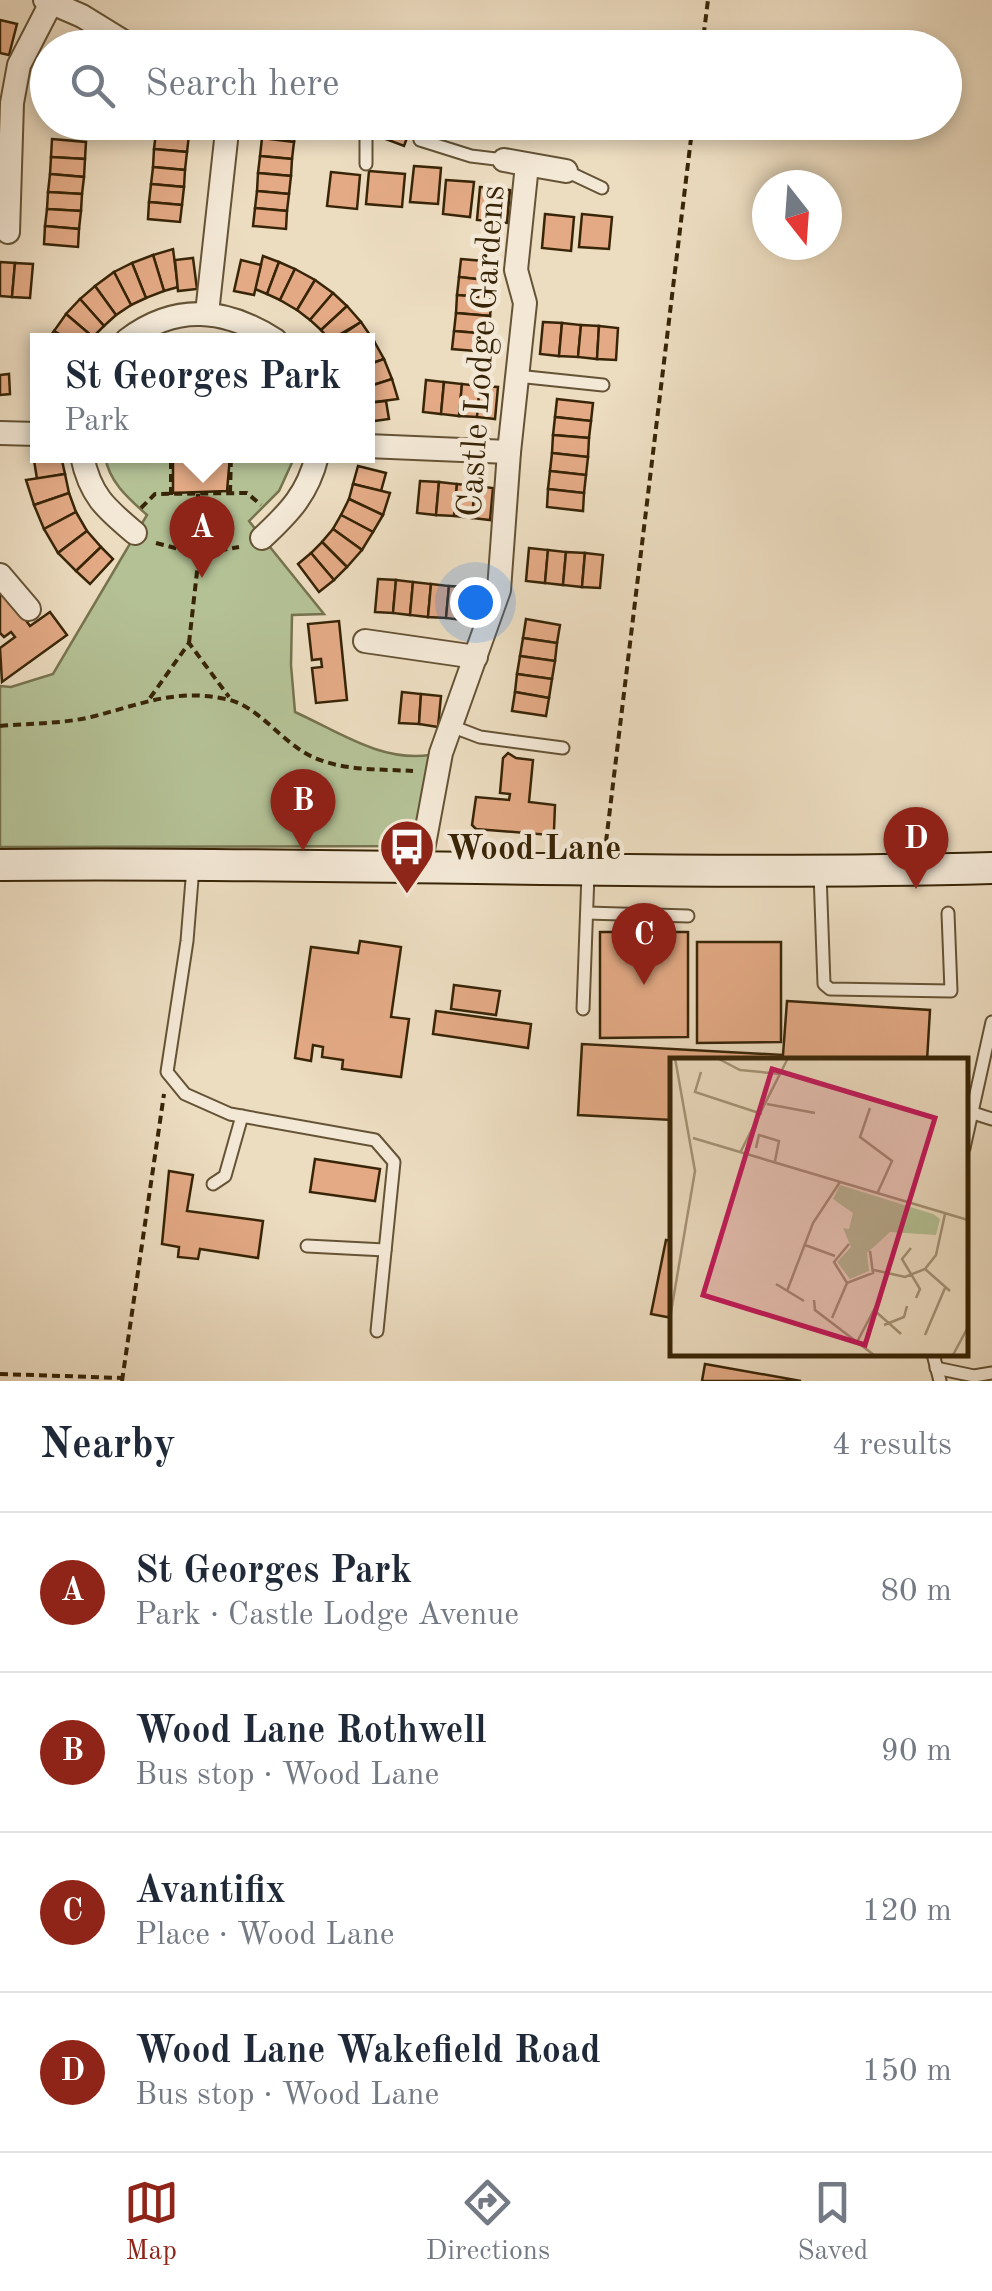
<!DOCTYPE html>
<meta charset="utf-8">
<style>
body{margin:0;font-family:"Old Standard TT",serif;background:#f6f6f7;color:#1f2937}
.compass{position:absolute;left:752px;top:170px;width:90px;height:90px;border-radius:50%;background:#fff;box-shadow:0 5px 15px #0003;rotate:163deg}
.you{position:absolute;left:475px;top:602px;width:35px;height:35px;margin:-25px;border:8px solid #fff;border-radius:50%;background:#1a73e8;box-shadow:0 0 0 15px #1a73e833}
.badge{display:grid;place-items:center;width:65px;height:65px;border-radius:50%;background:#8f2418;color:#fff;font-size:32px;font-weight:700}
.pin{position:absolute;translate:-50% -82px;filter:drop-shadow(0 2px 5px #0008)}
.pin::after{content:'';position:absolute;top:52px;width:35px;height:30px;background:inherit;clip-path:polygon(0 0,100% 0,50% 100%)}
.popup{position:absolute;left:30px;top:333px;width:345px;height:130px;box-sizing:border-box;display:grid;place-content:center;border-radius:0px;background:#fff;filter:drop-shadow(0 2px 8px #0005);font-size:32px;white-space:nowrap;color:#747a83}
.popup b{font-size:38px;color:#1f2937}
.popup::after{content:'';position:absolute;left:50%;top:100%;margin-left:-20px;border:20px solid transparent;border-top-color:#fff}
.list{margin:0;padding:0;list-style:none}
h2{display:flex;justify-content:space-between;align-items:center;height:130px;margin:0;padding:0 40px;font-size:42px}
h2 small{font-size:32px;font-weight:400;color:#747a83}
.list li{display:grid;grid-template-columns:65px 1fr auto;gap:30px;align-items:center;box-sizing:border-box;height:160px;padding:0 40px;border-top:2px solid #e0e1e3}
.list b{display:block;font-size:38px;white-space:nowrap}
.list p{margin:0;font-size:32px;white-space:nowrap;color:#747a83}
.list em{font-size:32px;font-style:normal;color:#747a83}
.icon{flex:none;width:55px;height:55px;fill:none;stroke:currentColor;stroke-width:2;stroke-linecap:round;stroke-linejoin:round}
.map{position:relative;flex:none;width:992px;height:1381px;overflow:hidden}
.search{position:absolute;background:#fff;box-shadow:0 5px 15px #0003;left:30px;right:30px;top:30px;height:110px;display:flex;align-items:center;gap:25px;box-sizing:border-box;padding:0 35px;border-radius:55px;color:#747a83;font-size:38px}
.sheet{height:770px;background:#fff}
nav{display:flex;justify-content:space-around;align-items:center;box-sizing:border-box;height:140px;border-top:2px solid #e0e1e3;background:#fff;font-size:28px;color:#747a83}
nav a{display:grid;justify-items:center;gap:5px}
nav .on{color:#8f2418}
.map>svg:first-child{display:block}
.green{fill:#b4c195;stroke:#76734e;stroke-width:2.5}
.building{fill:#e3aa85;stroke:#382507;stroke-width:2.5}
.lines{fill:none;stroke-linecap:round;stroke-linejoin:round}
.lane-casing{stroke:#655335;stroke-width:15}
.street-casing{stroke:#655335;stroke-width:26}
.secondary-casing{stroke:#382507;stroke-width:34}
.path{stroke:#382507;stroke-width:4;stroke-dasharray:8 5;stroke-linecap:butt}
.lane{stroke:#f3e8d6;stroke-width:11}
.street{stroke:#f3e8d6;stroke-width:22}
.secondary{stroke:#f3e8d6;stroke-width:30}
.labels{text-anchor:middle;stroke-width:9;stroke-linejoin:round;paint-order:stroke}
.street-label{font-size:35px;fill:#382507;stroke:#f3e8d6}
.poi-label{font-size:35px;font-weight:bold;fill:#382507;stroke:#f3e8d6;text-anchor:start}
.inset-road{fill:none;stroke:#a49376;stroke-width:2.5}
.view{fill:#c2185b;fill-opacity:0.15;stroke:#c2185b;stroke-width:5}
.inset-edge{fill:none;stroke:#382507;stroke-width:5}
</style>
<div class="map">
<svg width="992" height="1381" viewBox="0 0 992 1381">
<rect width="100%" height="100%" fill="#ecdcc0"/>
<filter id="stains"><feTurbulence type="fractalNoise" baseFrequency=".002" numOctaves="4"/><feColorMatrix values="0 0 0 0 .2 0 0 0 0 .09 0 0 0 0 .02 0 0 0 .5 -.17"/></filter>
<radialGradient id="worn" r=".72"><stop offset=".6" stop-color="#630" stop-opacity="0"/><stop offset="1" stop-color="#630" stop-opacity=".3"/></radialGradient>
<path class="green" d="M105,456H295L279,491L249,521L324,614L292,615L291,665L295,712C339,732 381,762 430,755L414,846L0,847V686L11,687L53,674L147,515C128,498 109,482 105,456Z"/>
<g class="building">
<polygon points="0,20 17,24 9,55 0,53"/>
<polygon points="157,122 190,122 189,135 156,132"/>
<polygon points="263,122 296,124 294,142 262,138"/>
<polygon points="389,122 411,127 404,146 383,138"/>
<polygon points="156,132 189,135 187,152 154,149"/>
<polygon points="262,138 294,142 292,159 260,156"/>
<polygon points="52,139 86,142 85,159 51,157"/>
<polygon points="154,149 187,152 185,170 153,167"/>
<polygon points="260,156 292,159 291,176 258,173"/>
<polygon points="51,157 85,159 84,177 50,174"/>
<polygon points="414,166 441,168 438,204 410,202"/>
<polygon points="153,167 185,170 184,187 151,184"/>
<polygon points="369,171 405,174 402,207 366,204"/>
<polygon points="331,172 360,175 357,209 327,206"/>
<polygon points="258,173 291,176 289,194 257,191"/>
<polygon points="50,174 84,177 82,194 48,192"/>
<polygon points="446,180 474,182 470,217 443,214"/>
<polygon points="151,184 184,187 182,205 149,202"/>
<polygon points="480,187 510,190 507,223 477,220"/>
<polygon points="257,191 289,194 287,211 255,208"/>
<polygon points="48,192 82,194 81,211 47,209"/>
<polygon points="149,202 182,205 180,222 148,219"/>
<polygon points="255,208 287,211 286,229 253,226"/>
<polygon points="47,209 81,211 79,229 45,226"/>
<polygon points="545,214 574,217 571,251 542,248"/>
<polygon points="582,214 612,217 609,249 579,247"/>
<polygon points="45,226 79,229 78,247 44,244"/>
<polygon points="173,249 178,287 164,291 153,255"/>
<polygon points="153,255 164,291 146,298 132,263"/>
<polygon points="263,256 279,262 267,294 255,289"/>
<polygon points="193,258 197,289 178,291 175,260"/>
<polygon points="461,259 495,262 494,281 459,277"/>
<polygon points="241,260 261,265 254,295 234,291"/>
<polygon points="0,262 15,263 12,297 0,296"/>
<polygon points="279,262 295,269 280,300 267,294"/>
<polygon points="15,263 33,264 30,298 12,297"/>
<polygon points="132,263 146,298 131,305 114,272"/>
<polygon points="295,269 315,280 297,310 280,300"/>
<polygon points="114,272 131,305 116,315 95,286"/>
<polygon points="459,277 494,281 492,298 457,295"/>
<polygon points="315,280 333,293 310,320 297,310"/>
<polygon points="95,286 116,315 104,326 80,299"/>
<polygon points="333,293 347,306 321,330 310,320"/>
<polygon points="457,295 492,298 490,316 456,313"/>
<polygon points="80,299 104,326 93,337 66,314"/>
<polygon points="347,306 361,322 330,340 321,330"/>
<polygon points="456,313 490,316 489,334 454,331"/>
<polygon points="66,314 93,337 90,340 69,340 54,331"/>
<polygon points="361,322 374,341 367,344 367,340 334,340"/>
<polygon points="543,322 562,323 559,356 540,354"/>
<polygon points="562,323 581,325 578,357 559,356"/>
<polygon points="581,325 599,326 597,359 578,357"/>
<polygon points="599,326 618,328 616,360 597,359"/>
<polygon points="54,331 69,340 48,340"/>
<polygon points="454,331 489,334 487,352 452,349"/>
<polygon points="374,341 384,359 367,365 367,344"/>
<polygon points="384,359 392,379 367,387 367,365"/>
<polygon points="9,374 10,394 0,395 0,375"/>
<polygon points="392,379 398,399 367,403 367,387"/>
<polygon points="426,380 444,382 441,414 423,412"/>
<polygon points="444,382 462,384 459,416 441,414"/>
<polygon points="462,384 480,386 477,417 459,416"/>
<polygon points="480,386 498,387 495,419 477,417"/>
<polygon points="557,399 593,403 591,421 555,417"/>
<polygon points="386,401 389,419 367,422 367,403"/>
<polygon points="555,417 591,421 589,438 553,435"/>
<polygon points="553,435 589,438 588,457 552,453"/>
<polygon points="552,453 588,457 586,475 550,471"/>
<polygon points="61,456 65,474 37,479 34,460"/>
<polygon points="173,456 230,456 227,491 173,493"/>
<polygon points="358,466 386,473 381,491 353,484"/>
<polygon points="550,471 586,475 584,493 548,489"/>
<polygon points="65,474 69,493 34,505 26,480"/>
<polygon points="420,481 439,482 436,515 417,513"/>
<polygon points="439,482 457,484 454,516 436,515"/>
<polygon points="353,484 390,493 383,515 349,499"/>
<polygon points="457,484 475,486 472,518 454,516"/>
<polygon points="475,486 493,488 490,520 472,518"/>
<polygon points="548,489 584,493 583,511 547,507"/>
<polygon points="69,493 76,512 44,529 34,505"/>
<polygon points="349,499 383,515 373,532 341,515"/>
<polygon points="76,512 87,531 58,553 44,529"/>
<polygon points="341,515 373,532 362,550 333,529"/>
<polygon points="333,529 362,550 347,567 322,542"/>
<polygon points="87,531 101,547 76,571 58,553"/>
<polygon points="322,542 347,567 334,580 311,553"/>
<polygon points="101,547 113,559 90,584 76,571"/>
<polygon points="529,548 548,550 545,583 526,581"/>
<polygon points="548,550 566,552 563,585 545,583"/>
<polygon points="566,552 585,553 582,587 563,585"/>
<polygon points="311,553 334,580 319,592 298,564"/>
<polygon points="585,553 603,555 600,588 582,587"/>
<polygon points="378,579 396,580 393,613 375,612"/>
<polygon points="396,580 413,582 410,615 393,613"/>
<polygon points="413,582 431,584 428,617 410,615"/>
<polygon points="431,584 449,586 446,618 428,617"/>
<polygon points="449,586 466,587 463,620 446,618"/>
<polygon points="466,587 484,589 481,622 463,620"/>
<polygon points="4,590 30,626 50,612 67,635 2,682 0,648 15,637 11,632 4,637 0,633 0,593"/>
<polygon points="526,619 560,625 557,643 523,638"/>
<polygon points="339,621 347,700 316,703 312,668 322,667 321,659 312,660 308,624"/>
<polygon points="523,638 557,643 555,661 520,656"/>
<polygon points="520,656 555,661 552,679 517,674"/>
<polygon points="517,674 552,679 549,698 515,692"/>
<polygon points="402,692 421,694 419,724 399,723"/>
<polygon points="515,692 549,698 546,716 512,711"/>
<polygon points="421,694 441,696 438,727 419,724"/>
<polygon points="508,753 516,758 533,760 529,802 555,805 554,830 550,835 476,829 472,825 476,797 509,800 510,794 500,793 503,758"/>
<polygon points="600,932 688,932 688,1037 600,1038"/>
<polygon points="360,941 401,947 391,1017 409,1019 401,1077 342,1069 343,1060 322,1057 323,1047 313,1045 311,1061 295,1058 311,947 358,953"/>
<polygon points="697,942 781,942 781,1042 697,1043"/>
<polygon points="454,985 500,991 496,1015 451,1009"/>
<polygon points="787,1001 930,1010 927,1061 672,1061 672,1120 578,1115 582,1044 783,1055"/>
<polygon points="436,1011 531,1024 528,1048 433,1034"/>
<polygon points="315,1159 380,1169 375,1201 310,1192"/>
<polygon points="169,1171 193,1175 187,1211 263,1221 258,1258 200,1249 198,1259 178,1257 179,1247 162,1244"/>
<polygon points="666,1240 672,1241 672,1318 651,1314"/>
<polygon points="705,1364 801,1381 702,1381"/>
</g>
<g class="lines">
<g class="lane-casing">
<g id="lane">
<polyline points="358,122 366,136 366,164"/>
<polyline points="420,140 471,156 504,160"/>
<polyline points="566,171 602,188"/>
<polyline points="517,376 603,385"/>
<polyline points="451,726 480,737 563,748"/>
<polyline points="193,867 187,941 167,1072 185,1094 230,1114 375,1140 394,1162 377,1331"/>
<polyline points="820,873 824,984 830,989 951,991 948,913"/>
<polyline points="587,913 688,916"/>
<polyline points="583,1009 588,874"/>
<polyline points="973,1113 992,1119"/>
<polyline points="964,1148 992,1022"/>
<polyline points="213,1184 225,1176 242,1116"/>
<polyline points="307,1246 385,1250"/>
<polyline points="933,1354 940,1381"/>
<polyline points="936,1368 974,1376 992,1373"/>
</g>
</g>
<g class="street-casing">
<g id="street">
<polyline points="45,0 82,16 134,48"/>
<polyline points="504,160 566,171"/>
<polyline points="8,232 12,103 19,65 51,3"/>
<polyline points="207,313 228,122"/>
<path d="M127,340C176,303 225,308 275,340"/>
<polyline points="0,433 37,434"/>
<polyline points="367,446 509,452"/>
<path d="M82,456C90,495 105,508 135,533"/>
<path d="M262,538C290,512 308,493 317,456"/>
<polyline points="0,575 29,609"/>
<polyline points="365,641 476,657"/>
<polyline points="420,866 441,753 499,590 509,452 525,303 516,270 527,165"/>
</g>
</g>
<g class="secondary-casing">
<path id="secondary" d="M0,865C331,861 661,877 992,868"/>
</g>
<g class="path">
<polyline points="702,48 708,0"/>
<polyline points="230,493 231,456"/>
<polyline points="171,495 171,456"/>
<polyline points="141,508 155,494 247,493 261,505"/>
<polyline points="156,543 199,554 239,547"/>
<polyline points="189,643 199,554 198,494"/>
<polyline points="150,698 189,643 229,697"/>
<path d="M0,726C31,723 61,724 91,717C139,705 175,688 226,699C260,706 283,745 315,758C345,771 381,769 413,771"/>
<polyline points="606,842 693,122"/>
<polyline points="0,1374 123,1378"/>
<polyline points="122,1381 164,1094"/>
</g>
<use href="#lane" class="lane"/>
<use href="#street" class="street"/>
<use href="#secondary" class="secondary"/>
</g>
<defs>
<g id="bus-pin" transform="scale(2.875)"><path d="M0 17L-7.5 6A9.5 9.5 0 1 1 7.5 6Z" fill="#8f2418" stroke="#f3e8d6"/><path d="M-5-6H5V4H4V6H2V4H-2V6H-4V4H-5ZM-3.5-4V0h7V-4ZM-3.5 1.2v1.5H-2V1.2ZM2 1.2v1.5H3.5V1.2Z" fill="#fff"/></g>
</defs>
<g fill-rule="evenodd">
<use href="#bus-pin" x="407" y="847"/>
</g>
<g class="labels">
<g class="street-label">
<text transform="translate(480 351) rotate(-86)" y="12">Castle Lodge Gardens</text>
</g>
<g class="poi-label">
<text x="446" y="859">Wood Lane</text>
</g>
</g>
<g transform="translate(670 1058)">
<rect width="298" height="298" fill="#ecdcc0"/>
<path d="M170,127L263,156L270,161L266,177L220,174L197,195L199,213L180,221L167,204L181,189L173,170L179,171L183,155L163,141Z" fill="#b4c195"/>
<path class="inset-road" d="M47,0L70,12L111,16M31,14L25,34L92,56M97,46L145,55M200,50L190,79L222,103L207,136M23,80L298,162M86,90L89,77L109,83L105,103M71,93L118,0M179,186L164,204L177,225L203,215L200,193M135,187L165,198M241,190L232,201L250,231L246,240M255,211L280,233M204,212L235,219L255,211L266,197L275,156M106,226L134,243M117,233L143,165L170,124M144,242L145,252L204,297M204,252L231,276M0,260L25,113L5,0M162,260L177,225M214,267L234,259L237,248M255,277L275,230M187,284L206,248M283,297L298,269"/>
<path class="view" d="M102,11L265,60L195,287L33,237Z"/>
<rect width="298" height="298" class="inset-edge"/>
</g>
<rect width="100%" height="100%" filter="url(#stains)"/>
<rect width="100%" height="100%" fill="url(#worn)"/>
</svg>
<svg class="compass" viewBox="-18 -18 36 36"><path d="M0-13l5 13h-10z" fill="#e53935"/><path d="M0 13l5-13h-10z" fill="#747a83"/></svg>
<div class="you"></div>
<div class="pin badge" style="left:202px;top:578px">A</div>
<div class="popup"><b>St Georges Park</b>Park</div>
<div class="pin badge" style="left:303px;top:851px">B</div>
<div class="pin badge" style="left:644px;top:985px">C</div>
<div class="pin badge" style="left:916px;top:889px">D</div>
<div class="search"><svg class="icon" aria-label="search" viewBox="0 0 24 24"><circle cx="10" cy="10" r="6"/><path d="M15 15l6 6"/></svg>Search here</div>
</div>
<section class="sheet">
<h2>Nearby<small>4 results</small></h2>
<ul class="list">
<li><span class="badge">A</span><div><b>St Georges Park</b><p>Park · Castle Lodge Avenue</p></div><em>80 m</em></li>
<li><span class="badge">B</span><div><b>Wood Lane Rothwell</b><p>Bus stop · Wood Lane</p></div><em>90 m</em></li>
<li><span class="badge">C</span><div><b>Avantifix</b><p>Place · Wood Lane</p></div><em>120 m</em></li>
<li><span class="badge">D</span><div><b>Wood Lane Wakefield Road</b><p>Bus stop · Wood Lane</p></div><em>150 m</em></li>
</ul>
</section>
<nav>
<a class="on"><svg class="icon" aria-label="map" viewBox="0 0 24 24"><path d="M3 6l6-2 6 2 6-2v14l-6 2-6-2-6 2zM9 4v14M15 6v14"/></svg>Map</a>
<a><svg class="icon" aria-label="directions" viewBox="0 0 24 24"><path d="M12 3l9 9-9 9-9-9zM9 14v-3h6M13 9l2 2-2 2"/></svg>Directions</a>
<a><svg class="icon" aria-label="saved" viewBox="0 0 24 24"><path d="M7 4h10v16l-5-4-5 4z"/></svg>Saved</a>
</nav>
